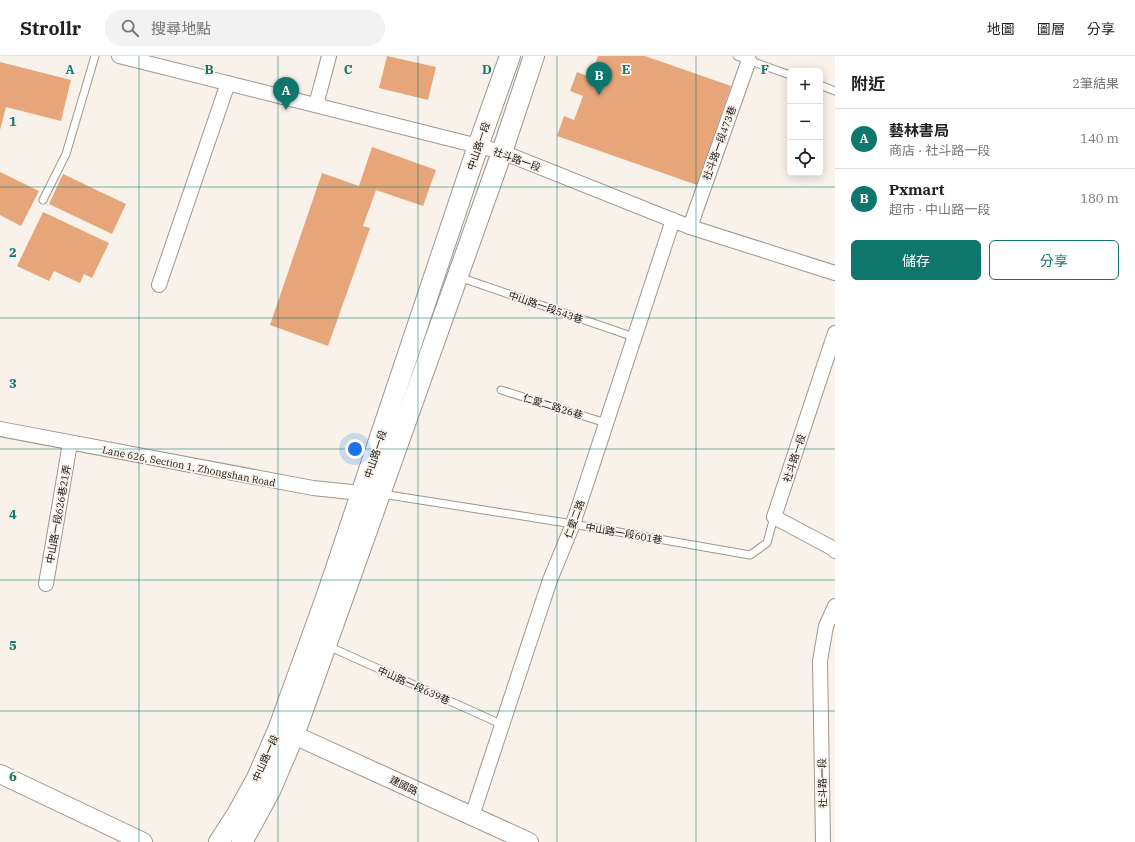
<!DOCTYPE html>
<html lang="zh-TW">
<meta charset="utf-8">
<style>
body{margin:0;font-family:"IBM Plex Serif","Noto Sans TC",serif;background:#f2f2f2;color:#202124}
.controls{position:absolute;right:12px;top:12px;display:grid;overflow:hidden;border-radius:6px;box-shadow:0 2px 10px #0003}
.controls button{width:36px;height:36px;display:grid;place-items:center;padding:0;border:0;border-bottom:1px solid #e0e0e0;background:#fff;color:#202124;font:20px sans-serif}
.you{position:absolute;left:355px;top:393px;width:14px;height:14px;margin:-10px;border:3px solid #fff;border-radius:50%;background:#1a73e8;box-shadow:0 0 0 6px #1a73e833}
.badge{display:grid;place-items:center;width:26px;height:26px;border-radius:50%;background:#0f766e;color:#fff;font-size:13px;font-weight:700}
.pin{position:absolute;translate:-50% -33px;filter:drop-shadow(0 1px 2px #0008)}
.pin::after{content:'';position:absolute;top:21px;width:14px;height:12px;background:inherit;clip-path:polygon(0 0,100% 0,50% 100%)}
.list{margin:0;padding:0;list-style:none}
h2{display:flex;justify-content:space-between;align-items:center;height:52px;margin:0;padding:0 16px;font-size:17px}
h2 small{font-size:13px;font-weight:400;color:#757577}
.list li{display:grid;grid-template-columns:26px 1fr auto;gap:12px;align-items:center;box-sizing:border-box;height:60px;padding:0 16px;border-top:1px solid #e0e0e0}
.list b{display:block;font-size:15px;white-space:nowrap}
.list p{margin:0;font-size:13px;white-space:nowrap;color:#757577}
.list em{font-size:13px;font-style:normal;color:#757577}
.actions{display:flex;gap:8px;padding:12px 16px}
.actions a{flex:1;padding:9px 0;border:1px solid #0f766e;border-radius:6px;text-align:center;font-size:14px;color:#0f766e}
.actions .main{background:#0f766e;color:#fff}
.icon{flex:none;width:22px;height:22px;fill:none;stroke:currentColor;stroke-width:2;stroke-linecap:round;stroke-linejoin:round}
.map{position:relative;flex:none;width:835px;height:786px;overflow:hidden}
header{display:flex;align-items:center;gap:24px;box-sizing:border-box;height:56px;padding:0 20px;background:#fff;border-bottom:1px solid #e0e0e0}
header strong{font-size:19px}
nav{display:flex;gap:22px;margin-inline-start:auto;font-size:14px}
.search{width:280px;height:36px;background:#f2f2f2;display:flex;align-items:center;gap:10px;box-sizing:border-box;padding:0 14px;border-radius:22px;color:#757577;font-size:15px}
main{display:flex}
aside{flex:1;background:#fff}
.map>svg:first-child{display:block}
.building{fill:#e7a679}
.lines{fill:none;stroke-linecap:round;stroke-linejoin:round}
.service-casing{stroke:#9d9790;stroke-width:9}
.minor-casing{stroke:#9d9790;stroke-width:16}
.tertiary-casing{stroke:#9d9790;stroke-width:20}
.secondary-casing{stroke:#9d9790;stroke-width:22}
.service{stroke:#fff;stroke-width:7}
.minor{stroke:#fff;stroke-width:14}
.tertiary{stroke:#fff;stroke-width:18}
.secondary{stroke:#fff;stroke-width:20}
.grid{fill:none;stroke:#0f766e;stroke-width:1;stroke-opacity:0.55}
.labels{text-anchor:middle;stroke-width:3.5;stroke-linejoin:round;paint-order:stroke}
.street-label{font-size:10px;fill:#171513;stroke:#f8f2ea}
.grid-label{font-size:13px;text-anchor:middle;font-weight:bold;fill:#0f766e;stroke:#f8f2ea;stroke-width:3.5;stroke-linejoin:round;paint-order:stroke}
</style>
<header>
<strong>Strollr</strong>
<div class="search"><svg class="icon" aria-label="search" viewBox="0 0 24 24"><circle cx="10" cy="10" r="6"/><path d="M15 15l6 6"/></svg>搜尋地點</div>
<nav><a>地圖</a><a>圖層</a><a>分享</a></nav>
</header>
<main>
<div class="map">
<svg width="835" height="786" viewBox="0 0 835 786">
<rect width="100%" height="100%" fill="#f8f2ea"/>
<g class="building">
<polygon points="387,0 436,11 428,44 379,32"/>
<polygon points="598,0 645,0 731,30 697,129 557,80 564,60 574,64 583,40 570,35 577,16 590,21"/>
<polygon points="0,6 71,24 61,65 6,51 0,74"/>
<polygon points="372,91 436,114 423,150 376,134 363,170 370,172 328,290 270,269 322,117 359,130"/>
<polygon points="0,116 39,135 21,170 0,159"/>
<polygon points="63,118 126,148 112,178 49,148"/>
<polygon points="43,156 109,187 92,222 84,218 80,227 54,215 49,225 17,210"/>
</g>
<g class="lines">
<g class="service-casing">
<g id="service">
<polyline points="737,0 790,19"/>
<polyline points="820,29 835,35"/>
<polyline points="43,144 66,98 95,0"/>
<polyline points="459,221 634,281"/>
<polyline points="501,334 606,367"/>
<polyline points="382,438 573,468 750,499 767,487 774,461"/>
<polyline points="328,590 503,669"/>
</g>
</g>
<g class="minor-casing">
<g id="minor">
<polyline points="119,0 502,96 690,171 835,217"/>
<polyline points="316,49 329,0"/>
<polyline points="690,171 749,4"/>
<polyline points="159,229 228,27"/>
<polyline points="835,277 774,461 834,493 835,495"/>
<polyline points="0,373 313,432 370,438"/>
<polyline points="46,528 70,387"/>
<polyline points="472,760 550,524 573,468 673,164"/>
<polyline points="823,786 820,605 826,570 835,550"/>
</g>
</g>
<g class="tertiary-casing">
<g id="tertiary">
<polyline points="280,674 294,679 529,786"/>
<polyline points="0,718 143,786"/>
</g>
</g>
<g class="secondary-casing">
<g id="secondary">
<polyline points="219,786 236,760 257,722 278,674 327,539 478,90 510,0"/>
<polyline points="242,786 270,735 294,679 502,96 534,0"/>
</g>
</g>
<use href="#service" class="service"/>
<use href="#minor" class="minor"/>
<use href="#tertiary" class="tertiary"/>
<use href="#secondary" class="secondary"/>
</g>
<path class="grid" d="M139,0V786M278,0V786M418,0V786M557,0V786M696,0V786M0,131H835M0,262H835M0,393H835M0,524H835M0,655H835"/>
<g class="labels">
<g class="street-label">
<text transform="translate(719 87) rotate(-70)" y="4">社斗路一段473巷</text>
<text transform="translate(478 90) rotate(-71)" y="4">中山路一段</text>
<text transform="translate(517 103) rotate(20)" y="4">社斗路一段</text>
<text transform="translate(546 251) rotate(19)" y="4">中山路一段543巷</text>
<text transform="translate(553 350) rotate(17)" y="4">仁愛二路26巷</text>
<text transform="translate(375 398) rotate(-72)" y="4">中山路一段</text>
<text transform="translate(794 402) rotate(-72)" y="4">社斗路一段</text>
<text transform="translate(189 410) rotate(11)" y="4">Lane 626, Section 1, Zhongshan Road</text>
<text transform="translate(58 458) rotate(-80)" y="4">中山路一段626巷21弄</text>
<text transform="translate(574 463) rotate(-70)" y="4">仁愛二路</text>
<text transform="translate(624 477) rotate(10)" y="4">中山路一段601巷</text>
<text transform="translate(414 629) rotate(24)" y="4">中山路一段639巷</text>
<text transform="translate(265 702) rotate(-66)" y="4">中山路一段</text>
<text transform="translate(822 727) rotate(-91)" y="4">社斗路一段</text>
<text transform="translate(404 729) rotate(25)" y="4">建國路</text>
</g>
</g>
<g class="grid-label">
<text x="70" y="18">A</text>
<text x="209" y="18">B</text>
<text x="348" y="18">C</text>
<text x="487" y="18">D</text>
<text x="626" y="18">E</text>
<text x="765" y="18">F</text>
<text x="13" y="70">1</text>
<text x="13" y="201">2</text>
<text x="13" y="332">3</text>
<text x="13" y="463">4</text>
<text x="13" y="594">5</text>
<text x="13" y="725">6</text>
</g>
</svg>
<div class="controls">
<button>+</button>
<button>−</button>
<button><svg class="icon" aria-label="locate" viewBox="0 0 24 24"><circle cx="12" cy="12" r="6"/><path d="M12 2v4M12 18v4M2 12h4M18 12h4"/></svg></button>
</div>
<div class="you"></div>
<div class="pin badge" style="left:286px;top:54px">A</div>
<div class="pin badge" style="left:599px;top:39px">B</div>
</div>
<aside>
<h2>附近<small>2筆結果</small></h2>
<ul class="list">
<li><span class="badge">A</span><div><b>藝林書局</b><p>商店 · 社斗路一段</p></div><em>140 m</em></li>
<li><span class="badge">B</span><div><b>Pxmart</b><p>超市 · 中山路一段</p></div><em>180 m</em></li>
</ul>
<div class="actions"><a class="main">儲存</a><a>分享</a></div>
</aside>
</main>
